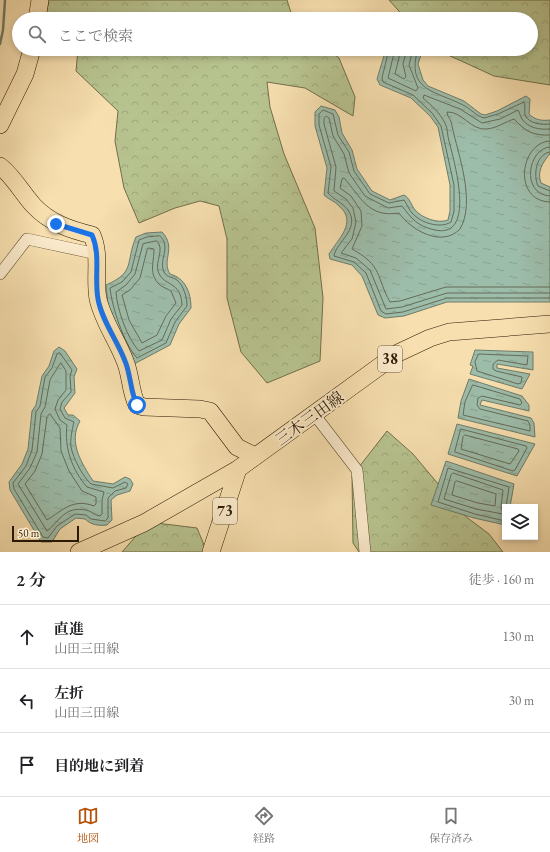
<!DOCTYPE html>
<html lang="ja">
<meta charset="utf-8">
<style>
body{margin:0;font-family:"EB Garamond","Noto Serif JP",serif;background:#f6f6f6;color:#202124}
.controls{position:absolute;right:12px;bottom:12px;display:grid;overflow:hidden;border-radius:0px;box-shadow:0 2px 6px #0003}
.controls button{width:36px;height:36px;display:grid;place-items:center;padding:0;border:0;border-bottom:1px solid #e0e0e0;background:#fff;color:#202124;font:20px sans-serif}
.scale{position:absolute;left:12px;bottom:10px;width:67px;box-sizing:border-box;padding-left:4px;border:2px solid #2d1a05;border-top:0;font-size:11px;line-height:14px;white-space:nowrap;color:#2d1a05;-webkit-text-stroke:3px #faeacb;paint-order:stroke}
.stop{position:absolute;width:12px;height:12px;margin:-9px;border:3px solid #1a73e8;border-radius:50%;background:#fff}
.stop.end{background:#1a73e8;border-color:#fff;box-shadow:0 1px 4px #0008}
.list{margin:0;padding:0;list-style:none}
h2{display:flex;justify-content:space-between;align-items:center;height:52px;margin:0;padding:0 16px;font-size:17px}
h2 small{font-size:13px;font-weight:400;color:#757577}
.list li{display:grid;grid-template-columns:26px 1fr auto;gap:12px;align-items:center;box-sizing:border-box;height:64px;padding:0 16px;border-top:1px solid #e0e0e0}
.list b{display:block;font-size:15px;white-space:nowrap}
.list p{margin:0;font-size:13px;white-space:nowrap;color:#757577}
.list em{font-size:13px;font-style:normal;color:#757577}
.icon{flex:none;width:22px;height:22px;fill:none;stroke:currentColor;stroke-width:2;stroke-linecap:round;stroke-linejoin:round}
.map{position:relative;flex:none;width:550px;height:552px;overflow:hidden}
.search{position:absolute;background:#fff;box-shadow:0 2px 6px #0003;left:12px;right:12px;top:12px;height:44px;display:flex;align-items:center;gap:10px;box-sizing:border-box;padding:0 14px;border-radius:22px;color:#757577;font-size:15px}
.sheet{height:244px;background:#fff}
nav{display:flex;justify-content:space-around;align-items:center;box-sizing:border-box;height:56px;border-top:1px solid #e0e0e0;background:#fff;font-size:11px;color:#757577}
nav a{display:grid;justify-items:center;gap:2px}
nav .on{color:#b45309}
.map>svg:first-child{display:block}
.forest{fill:url(#forest-crowns);stroke:#726e4a}
.water{fill:url(#water-ripples);stroke:#707c69}
.lines{fill:none;stroke-linecap:round;stroke-linejoin:round}
.shore{stroke:#656c58;stroke-width:1}
.stream{stroke:#707c69;stroke-width:2.5}
.street-casing{stroke:#604b30;stroke-width:12}
.primary-casing{stroke:#2d1a05;stroke-width:18}
.street{stroke:#faeacb;stroke-width:11}
.primary{stroke:#f7dfaf;stroke-width:17}
.route{stroke:#1a73e8;stroke-width:5}
.labels{text-anchor:middle;stroke-width:3.5;stroke-linejoin:round;paint-order:stroke}
.shield{fill:#faeacb;stroke:#6a5840;stroke-width:1}
.shield-label{font-size:15px;font-weight:bold;fill:#2d1a05}
.street-label{font-size:16px;fill:#2d1a05;stroke:#faeacb}
</style>
<div class="map">
<svg width="550" height="552" viewBox="0 0 550 552">
<defs>
<pattern id="forest-crowns" width="20" height="18" patternUnits="userSpaceOnUse"><rect width="20" height="18" fill="#b7c38f"/><path d="M2 6a3 3 0 1 1 6 0M12 15a3 3 0 1 1 6 0" fill="none" stroke="#9ea77a"/></pattern>
<pattern id="water-ripples" width="26" height="14" patternUnits="userSpaceOnUse"><rect width="26" height="14" fill="#9dbdab"/><path d="M2 4q2-2 4 0t4 0M15 11q2-2 4 0t4 0" fill="none" stroke="#88a292"/></pattern>
</defs>
<rect width="100%" height="100%" fill="#f7dfaf"/>
<filter id="stains"><feTurbulence type="fractalNoise" baseFrequency=".005" numOctaves="4"/><feColorMatrix values="0 0 0 0 .2 0 0 0 0 .09 0 0 0 0 .02 0 0 0 .5 -.17"/></filter>
<radialGradient id="worn" r=".72"><stop offset=".6" stop-color="#630" stop-opacity="0"/><stop offset="1" stop-color="#630" stop-opacity=".3"/></radialGradient>
<g class="forest">
<polygon points="49,0 287,0 293,19 45,19"/>
<polygon points="389,0 550,0 550,85 494,76 435,49 531,49 531,19 406,19"/>
<polygon points="78,49 328,49 339,58 355,97 353,116 305,88 267,82 270,107 284,154 315,228 323,298 320,361 267,383 241,352 227,298 227,239 219,206 200,201 175,208 139,223 124,188 115,141 118,111 76,71"/>
<polygon points="387,431 413,454 465,516 489,534 503,552 359,552 353,543 352,476"/>
<polygon points="148,522 197,528 207,552 122,552"/>
</g>
<g class="water">
<path d="M386,49H423L418,64L423,80L428,86L464,101L481,114L485,115L497,111L526,96L530,99L529,114C535,120 542,121 550,120V154C542,163 537,172 541,183L550,187V302H447L404,316L385,318L378,315L362,276L352,265L330,259L329,254C338,239 358,222 339,206C335,201 329,200 324,195L327,168L315,126V112L321,106L335,110L339,117L342,133L352,150L357,169L372,191L390,200L404,195C410,198 411,205 415,210C422,218 438,224 448,220L450,211V185L438,127L430,116L411,98L380,85L377,79Z"/>
<path d="M162,232C177,248 161,260 170,274C185,278 191,292 191,308L179,324L170,345L134,364L108,305L106,285C136,272 125,263 136,237L146,233Z"/>
<path d="M59,347L65,351L77,369L74,377L75,393L64,408L68,415H73L80,421C68,442 81,462 93,481L113,484L125,477L130,479L133,484L130,491L117,495L111,500L112,520L107,525C99,526 91,525 85,519L76,518L60,529L52,542H41L10,490L9,482L22,464L28,449L32,411L36,405L42,376L49,366L54,351Z"/>
<polygon points="475,350 533,352 533,370 497,364 497,368 530,374 522,389 470,374 473,366 470,365"/>
<polygon points="469,379 522,396 529,405 529,411 482,400 480,405 531,418 534,423 535,437 458,418 461,401"/>
<polygon points="457,424 535,444 517,476 448,454"/>
<polygon points="446,461 514,484 510,507 505,507 505,525 474,518 431,505"/>
</g>
<g class="lines">
<g class="shore">
<path d="M389,49L382,78L383,82L413,95L432,113L441,126L454,185V211L451,222C440,229 421,223 412,213C409,210 407,204 404,200L389,203L370,194L354,171L349,152L338,135L333,114L323,110L319,114V125L331,167L328,193C334,200 342,202 348,210C361,229 336,242 334,256L354,262L366,273L381,311L386,314L403,312L447,298H550"/>
<polyline points="395,49 388,78 416,91 418,88 409,65 413,49"/>
<polyline points="401,49 395,74 404,79 406,77 403,64 407,49"/>
<path d="M418,49C405,91 436,91 463,105C471,109 476,116 484,118L498,114L524,102C526,106 524,111 525,115C529,124 542,125 550,124"/>
<path d="M550,129C540,130 528,128 522,119C520,116 520,113 518,110L500,119L482,123L460,109L424,95L423,98C431,105 440,113 445,123C448,128 447,135 449,141C454,161 477,239 435,230C417,226 412,219 402,206L388,208L365,196L349,173L344,154L333,136L329,118L326,116L324,118V124L336,167L334,191L346,199L353,208L356,222L352,239L341,253L356,258L370,270L386,309L402,307L447,293H550"/>
<path d="M550,135C533,136 525,131 514,119C505,122 497,128 487,129C471,131 462,111 447,112C447,117 452,120 452,126C458,154 476,202 460,229C442,248 411,230 399,213C368,218 361,197 344,178L342,179L340,188L351,196L361,211L362,226L352,249C383,266 376,277 390,302L400,301L446,287H550"/>
<path d="M550,141C520,142 512,201 550,202"/>
<path d="M550,147C528,148 520,194 550,196"/>
<path d="M550,152C536,154 533,175 538,186L550,191"/>
<path d="M160,236C171,246 160,258 163,269C165,278 171,276 177,280C184,286 187,298 187,306L175,322L166,343L137,358C124,344 112,307 110,288L122,282L131,272L139,240L147,237Z"/>
<path d="M157,241C165,249 155,262 158,271C163,287 181,280 182,305L171,319L162,340L139,351C127,338 117,309 116,292L126,285L135,274L143,244Z"/>
<path d="M149,248L154,249C154,263 148,274 160,285C164,288 168,289 171,291L176,303L166,316L157,335L142,343L129,320L122,295L130,290L140,278L147,250Z"/>
<path d="M60,353L72,370L70,376L71,392L62,402L60,409L65,418L74,422C72,430 70,439 71,447C73,458 83,477 91,484L113,488L125,482L128,484L126,488L115,491L108,498V518L105,521L91,519L86,515L75,514L57,526L48,538L43,537L14,489L13,483L26,466L32,450L36,412L40,406L45,377L52,368L57,354Z"/>
<polygon points="479,354 528,356 527,365 498,360 493,364 493,369 496,371 522,377 521,383 518,384 477,371 475,362"/>
<path d="M61,363L66,371V390L58,400L55,409L60,420L67,425C64,447 72,470 87,487L104,492L102,500V514L100,516C95,515 91,511 86,510C64,506 60,521 47,531L18,484L30,468L37,452L41,414L45,407L50,380Z"/>
<polygon points="473,385 520,399 522,403 520,405 482,396 478,398 477,405 480,409 528,421 530,425 530,431 463,415 465,402"/>
<path d="M50,414L60,428L61,451L69,471L82,491L96,497V504L94,506C73,498 63,510 47,520L25,484L35,471L42,454L47,417Z"/>
<polygon points="461,429 526,446 527,448 515,470 513,471 455,452"/>
<polygon points="465,435 518,449 519,451 510,464 461,449 463,437"/>
<polygon points="453,473 503,490 501,506 503,514 476,509 444,499 451,475"/>
<polygon points="457,481 496,494 495,506 478,503 452,495 455,482"/>
<polyline points="505,521 475,514 438,502 448,468 509,487 506,507"/>
</g>
<polyline class="stream" points="0,44 3,30 5,0"/>
<g class="street-casing">
<g id="street">
<polyline points="0,274 27,239 97,254"/>
<polyline points="314,414 357,470 365,552"/>
</g>
</g>
<g class="primary-casing">
<g id="primary">
<polyline points="37,19 40,0"/>
<polyline points="0,125 25,74 32,49"/>
<path d="M0,166C14,177 22,193 34,206C50,223 71,230 92,235C101,255 94,277 98,299C103,321 117,340 125,361C131,375 130,391 137,405L144,407L200,409L210,411L237,447L255,456"/>
<polyline points="79,552 144,523 238,469 398,353 430,338 449,332 550,324"/>
<polyline points="211,552 238,469"/>
</g>
</g>
<use href="#street" class="street"/>
<use href="#primary" class="primary"/>
</g>
<g class="lines">
<path class="route" d="M56,224L92,235C101,255 94,277 98,299C102,321 117,340 125,361C131,375 130,391 137,405"/>
</g>
<g class="labels">
<g class="shield">
<rect x="378" y="346" width="24" height="26" rx="3"/>
<rect x="213" y="498" width="24" height="26" rx="3"/>
</g>
<g class="shield-label">
<text x="390" y="364">38</text>
<text x="225" y="516">73</text>
</g>
<g class="street-label">
<text transform="translate(309 418) rotate(-36)" y="6">三木三田線</text>
</g>
</g>
<rect width="100%" height="100%" filter="url(#stains)"/>
<rect width="100%" height="100%" fill="url(#worn)"/>
</svg>
<div class="controls">
<button><svg class="icon" aria-label="layers" viewBox="0 0 24 24"><path d="M12 4l9 5-9 5-9-5zM3 14l9 5 9-5"/></svg></button>
</div>
<div class="scale">50 m</div>
<div class="stop" style="left:137px;top:405px"></div>
<div class="stop end" style="left:56px;top:224px"></div>
<div class="search"><svg class="icon" aria-label="search" viewBox="0 0 24 24"><circle cx="10" cy="10" r="6"/><path d="M15 15l6 6"/></svg>ここで検索</div>
</div>
<section class="sheet">
<h2>2 分<small>徒歩 · 160 m</small></h2>
<ul class="list">
<li><svg class="icon" aria-label="ahead" viewBox="0 0 24 24"><path d="M12 20V5M6 11l6-6 6 6"/></svg><div><b>直進</b><p>山田三田線</p></div><em>130 m</em></li>
<li><svg class="icon" aria-label="left" viewBox="0 0 24 24"><path d="M17 20v-9H6M10 6l-5 5 5 5"/></svg><div><b>左折</b><p>山田三田線</p></div><em>30 m</em></li>
<li><svg class="icon" aria-label="arrive" viewBox="0 0 24 24"><path d="M6 21V4h12l-3 4 3 4H6"/></svg><div><b>目的地に到着</b></div></li>
</ul>
</section>
<nav>
<a class="on"><svg class="icon" aria-label="map" viewBox="0 0 24 24"><path d="M3 6l6-2 6 2 6-2v14l-6 2-6-2-6 2zM9 4v14M15 6v14"/></svg>地図</a>
<a><svg class="icon" aria-label="directions" viewBox="0 0 24 24"><path d="M12 3l9 9-9 9-9-9zM9 14v-3h6M13 9l2 2-2 2"/></svg>経路</a>
<a><svg class="icon" aria-label="saved" viewBox="0 0 24 24"><path d="M7 4h10v16l-5-4-5 4z"/></svg>保存済み</a>
</nav>
